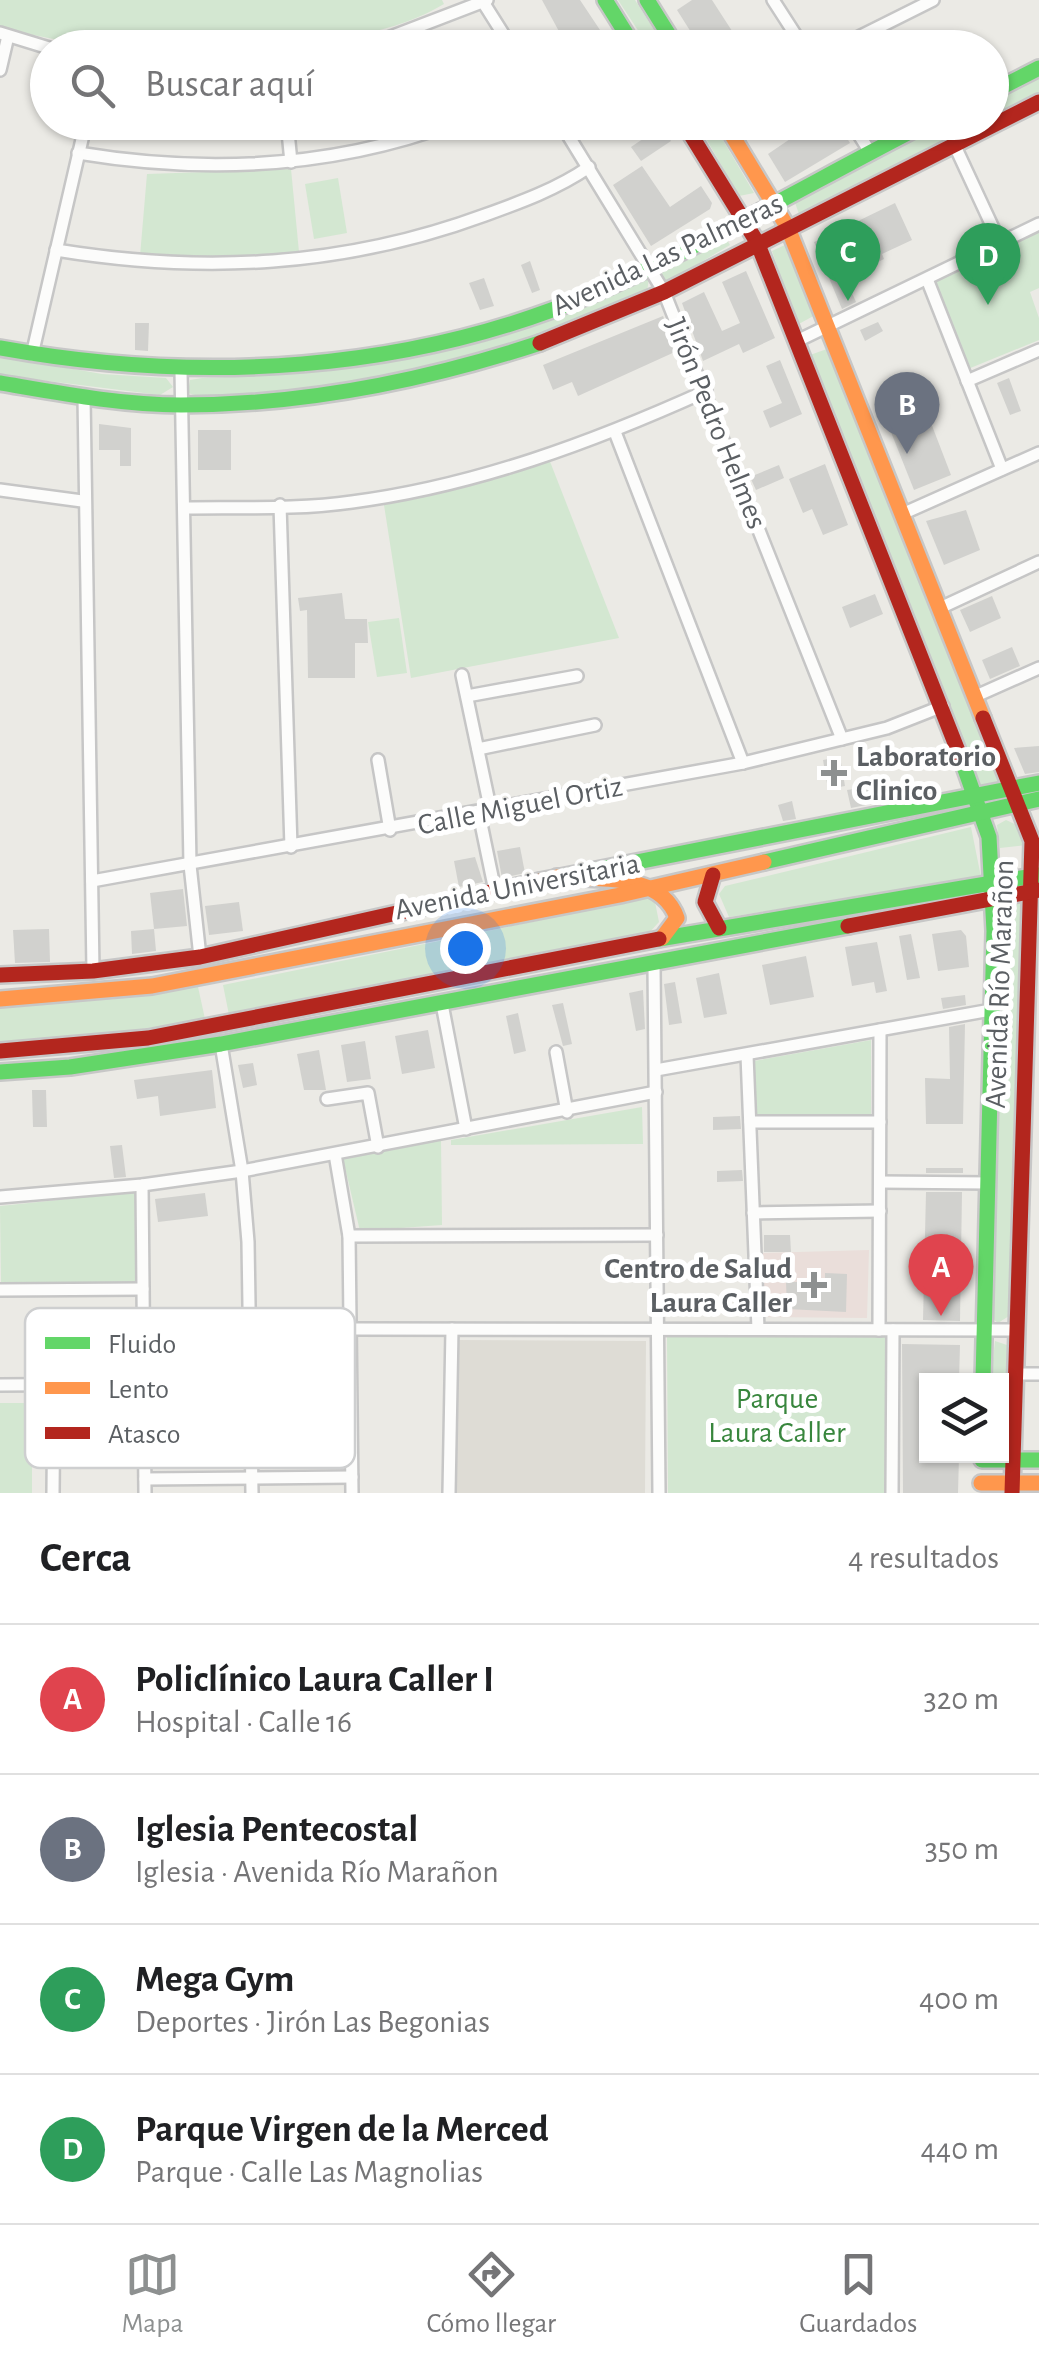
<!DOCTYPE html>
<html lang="es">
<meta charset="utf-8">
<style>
body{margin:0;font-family:"Alegreya Sans",sans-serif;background:#f2f2f2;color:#202124}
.controls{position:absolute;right:30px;bottom:30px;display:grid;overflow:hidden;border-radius:0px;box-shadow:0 2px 8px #0004}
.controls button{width:90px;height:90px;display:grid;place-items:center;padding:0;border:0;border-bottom:2px solid #e0e0e0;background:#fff;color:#202124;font:50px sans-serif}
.you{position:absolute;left:465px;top:948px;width:35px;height:35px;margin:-25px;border:8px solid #fff;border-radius:50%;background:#1a73e8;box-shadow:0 0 0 15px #1a73e833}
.badge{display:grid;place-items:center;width:65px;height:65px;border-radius:50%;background:#8d9090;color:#fff;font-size:32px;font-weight:700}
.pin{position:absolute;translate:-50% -82px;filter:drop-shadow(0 2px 5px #0008)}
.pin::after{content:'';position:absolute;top:52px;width:35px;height:30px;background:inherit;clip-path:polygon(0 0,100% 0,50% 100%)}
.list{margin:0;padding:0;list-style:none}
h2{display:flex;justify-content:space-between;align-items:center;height:130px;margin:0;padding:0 40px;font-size:42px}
h2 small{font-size:32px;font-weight:400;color:#757577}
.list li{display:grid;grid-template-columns:65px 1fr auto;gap:30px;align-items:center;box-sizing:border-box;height:150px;padding:0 40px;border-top:2px solid #e0e0e0}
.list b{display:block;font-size:38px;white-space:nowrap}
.list p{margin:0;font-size:32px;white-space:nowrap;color:#757577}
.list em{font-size:32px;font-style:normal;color:#757577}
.icon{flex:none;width:55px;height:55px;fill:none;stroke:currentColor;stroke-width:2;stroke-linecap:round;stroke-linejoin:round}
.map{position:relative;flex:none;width:1039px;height:1493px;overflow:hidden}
.search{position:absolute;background:#fff;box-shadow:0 2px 8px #0004;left:30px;right:30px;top:30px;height:110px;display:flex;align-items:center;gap:25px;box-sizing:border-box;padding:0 35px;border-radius:55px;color:#757577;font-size:38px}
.sheet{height:730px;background:#fff}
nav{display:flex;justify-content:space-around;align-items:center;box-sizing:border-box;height:140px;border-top:2px solid #e0e0e0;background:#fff;font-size:28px;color:#757577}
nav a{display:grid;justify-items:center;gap:5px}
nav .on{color:#8d9090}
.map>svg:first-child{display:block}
.education{fill:#dedcd5}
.medical{fill:#eadeda}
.green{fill:#d3e7d1}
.building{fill:#d1d1ce}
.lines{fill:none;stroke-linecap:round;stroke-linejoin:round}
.street-casing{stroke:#c6c6c6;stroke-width:16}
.fast-casing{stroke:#c7c7c7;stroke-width:20}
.slow-casing{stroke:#c7c7c7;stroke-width:20}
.jam-casing{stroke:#c7c7c7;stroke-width:20}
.street{stroke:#fcfcfb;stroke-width:11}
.fast{stroke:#63d668;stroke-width:15}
.slow{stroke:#ff974d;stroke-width:15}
.jam{stroke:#b3261e;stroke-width:15}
.poi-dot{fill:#8d9090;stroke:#fff;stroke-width:4}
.labels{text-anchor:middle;stroke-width:10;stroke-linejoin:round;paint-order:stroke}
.street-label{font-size:30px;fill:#5b5f63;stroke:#fff}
.poi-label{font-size:30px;font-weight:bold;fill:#5b5f63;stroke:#fff;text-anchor:start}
.park-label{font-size:30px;fill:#38863d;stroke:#fff}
.key{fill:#fff;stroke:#cecfd0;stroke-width:2.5}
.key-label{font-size:28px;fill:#5b5f63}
</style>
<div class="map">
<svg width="1039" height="1493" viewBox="0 0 1039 1493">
<rect width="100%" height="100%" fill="#ebeae5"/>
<polygon class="education" points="456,1340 646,1341 645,1493 455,1493"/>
<polygon class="medical" points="869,1250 867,1318 761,1317 761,1253"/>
<g class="green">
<path d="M0,0H442L444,4C345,64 108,61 0,26Z"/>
<polygon points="618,0 635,0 665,47 649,47"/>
<polygon points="1039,76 1039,93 992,117 992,99"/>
<polygon points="697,123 713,123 754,193 739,196"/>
<polygon points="942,123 980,123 799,214 792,194"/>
<polygon points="291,169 299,252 198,258 140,256 147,174"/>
<polygon points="338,178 347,233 314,239 305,184"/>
<polygon points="1039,230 1039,288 1030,292 1039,318 1039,340 968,369 933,282"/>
<polygon points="723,233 730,245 669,281 663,279 659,268"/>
<polygon points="787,244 817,314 797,325 772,251"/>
<path d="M640,276L649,278L647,292C519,345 389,392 248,395C229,395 206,400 188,393L190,380L202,378C373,372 483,343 640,276Z"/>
<polygon points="827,349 1000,786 981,791 810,355"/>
<polygon points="0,356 102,374 166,378 173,387 160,395 0,375"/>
<polygon points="549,459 619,638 411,678 384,505"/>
<polygon points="399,618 407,673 377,677 368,622"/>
<polygon points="1006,820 1019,826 1026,845 1000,848 997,825"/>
<polygon points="971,827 981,877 729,917 719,894 725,886"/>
<polygon points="1022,891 1009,1316 998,1323 991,1317 1001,894"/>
<polygon points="654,897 659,922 649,933 229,1015 223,985"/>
<polygon points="198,987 205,1019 126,1032 0,1044 0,1008"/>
<polygon points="871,1040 871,1116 756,1115 754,1061"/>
<polygon points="642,1107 643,1144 451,1145 451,1140"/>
<polygon points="441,1138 442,1225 360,1231 343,1159"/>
<polygon points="135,1192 139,1283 1,1283 0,1206"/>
<polygon points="667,1337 888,1337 885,1493 668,1493"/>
<polygon points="995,1341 1007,1345 1007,1403 1002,1403 1002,1380 991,1380"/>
<rect x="0" y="1403" width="32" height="90"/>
</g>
<g class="building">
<polygon points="542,0 580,0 612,48 568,48"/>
<polygon points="692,0 712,0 743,48 701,48 677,10"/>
<polygon points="815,122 837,122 850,143 785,182 768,154"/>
<polygon points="867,122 901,122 874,136"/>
<polygon points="662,126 671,141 641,161 631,147"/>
<polygon points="642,166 670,207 701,186 712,203 710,209 651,246 613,185"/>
<polygon points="895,203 912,240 882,254 884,259 872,265 854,223"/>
<polygon points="838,232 854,270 844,275 856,302 842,309 814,242"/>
<polygon points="530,261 540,290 532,293 521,265"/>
<polygon points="746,271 775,338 743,353 739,344 703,361 682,303 704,292 722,331 740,323 722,282"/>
<polygon points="484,278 494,306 480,310 469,283"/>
<polygon points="663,316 677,351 578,396 572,382 553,390 543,365"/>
<polygon points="878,322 883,331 865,341 860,330"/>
<polygon points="135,323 149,323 148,351 135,350"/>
<polygon points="780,360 802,414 770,428 763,411 782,403 766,366"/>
<polygon points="1009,378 1021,411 1010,415 997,383"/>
<polygon points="916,384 951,475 914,490 879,402"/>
<polygon points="99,424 131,428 131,466 120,466 120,450 99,450"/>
<rect x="198" y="430" width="33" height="40"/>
<polygon points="825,464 848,525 823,535 812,509 803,513 789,479"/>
<polygon points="779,465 784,478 756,490 750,477"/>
<polygon points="966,510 980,550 944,565 926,521"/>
<polygon points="342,593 345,619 367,619 368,643 355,643 355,678 308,678 307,610 300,611 298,598"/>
<polygon points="875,594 883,614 850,628 842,607"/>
<polygon points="992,596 1001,618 970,632 960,610"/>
<polygon points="1012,647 1020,666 990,679 982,660"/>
<polygon points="1039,746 1039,772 1025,774 1014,748"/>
<polygon points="840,757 845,786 828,789 823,760"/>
<polygon points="888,776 891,789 910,784 913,796 851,808 847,790 875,786 873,779"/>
<polygon points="792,801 796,819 783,821 778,805"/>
<polygon points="520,847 525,873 502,878 497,851"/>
<polygon points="475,857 483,882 459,887 454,861"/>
<polygon points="183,889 187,926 154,929 150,893"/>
<polygon points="239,902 243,931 209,935 205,906"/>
<polygon points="49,929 50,962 15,963 13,930"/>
<polygon points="154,929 156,951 132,954 131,931"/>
<polygon points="961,930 966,936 969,967 938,971 932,934"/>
<polygon points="911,934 920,978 907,980 899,936"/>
<polygon points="877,942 887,991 876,993 874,982 852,986 845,947"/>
<polygon points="806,956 814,997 770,1005 762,965"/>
<polygon points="719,973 727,1014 704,1018 696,978"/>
<polygon points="675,982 682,1023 669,1025 664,984"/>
<polygon points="643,990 645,1029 636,1031 629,993"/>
<polygon points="965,995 966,1005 943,1009 941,998"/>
<polygon points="563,1003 572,1044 563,1046 552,1005"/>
<polygon points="518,1013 526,1051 514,1054 506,1016"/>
<polygon points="965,1024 963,1124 926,1124 925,1078 950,1079 949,1027"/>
<polygon points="428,1030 435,1068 402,1074 395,1036"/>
<polygon points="365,1041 371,1079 347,1082 341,1045"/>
<polygon points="319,1050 326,1090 304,1090 297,1054"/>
<polygon points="253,1063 257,1085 243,1088 238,1065"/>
<polygon points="212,1070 216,1108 160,1116 158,1096 137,1099 134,1080"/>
<polygon points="32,1090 46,1090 47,1127 33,1127"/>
<polygon points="740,1116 741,1129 713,1130 713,1117"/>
<polygon points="122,1145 126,1177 114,1178 110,1146"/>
<rect x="926" y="1168" width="37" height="5"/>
<polygon points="742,1170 743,1181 717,1182 717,1171"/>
<polygon points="926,1192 962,1192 960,1321 923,1320"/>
<polygon points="205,1193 208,1216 158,1222 155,1199"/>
<polygon points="764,1235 790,1235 791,1252 764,1252"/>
<polygon points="825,1273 847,1274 846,1312 787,1309 786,1282 825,1282"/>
<polygon points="902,1344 960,1345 959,1380 926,1380 926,1456 959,1456 958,1493 903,1493"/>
</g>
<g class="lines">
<g class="street-casing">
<g id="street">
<polyline points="773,0 804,48"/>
<polyline points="483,2 512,48"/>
<polyline points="0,33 49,48"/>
<polyline points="347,48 388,38 487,0"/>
<polyline points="837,48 933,0"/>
<polyline points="0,70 8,36"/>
<polyline points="287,122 291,162"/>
<polyline points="560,122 664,292 842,739"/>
<polyline points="851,122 870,152"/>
<polyline points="954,144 1000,243"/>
<path d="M78,153C205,174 335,168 457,122"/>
<path d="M56,250C203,274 344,267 485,215C521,202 557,189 589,167"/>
<polyline points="927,279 1002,469"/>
<polyline points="797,341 1039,224"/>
<polyline points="32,355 86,122"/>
<polyline points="181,371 190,865 200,957"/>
<polyline points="967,381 1039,350"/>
<polyline points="84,397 93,971"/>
<polyline points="615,432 743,763"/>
<polyline points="0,490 82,501"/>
<polyline points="280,505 291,847"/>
<path d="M184,508C239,507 297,510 352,502C475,486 593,442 706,391"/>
<polyline points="902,514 1039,453"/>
<polyline points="940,608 1039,562"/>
<polyline points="462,675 491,812"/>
<polyline points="467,696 577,676"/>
<polyline points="976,696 1039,668"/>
<polyline points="478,749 595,725"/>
<polyline points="378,760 390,830"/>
<polyline points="479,814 495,891"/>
<polyline points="92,881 743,763 887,728 943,706"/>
<polyline points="654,965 659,1493"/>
<polyline points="442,1004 466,1129"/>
<polyline points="221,1044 242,1171 248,1242 252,1493"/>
<polyline points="556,1052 567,1112"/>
<polyline points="747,1055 758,1329"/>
<polyline points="656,1070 991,1010"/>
<polyline points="327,1099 368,1093 378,1147"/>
<polyline points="750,1122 880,1122"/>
<polyline points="335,1154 349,1236 352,1493"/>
<polyline points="880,1182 989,1183"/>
<polyline points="142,1185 145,1493"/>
<polyline points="0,1197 142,1185 242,1171 656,1092"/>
<polyline points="753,1213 880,1211"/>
<polyline points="349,1236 657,1235"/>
<polyline points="0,1290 143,1289"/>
<polyline points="352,1329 1017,1330"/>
<polyline points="879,1330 880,1030"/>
<polyline points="1015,1374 1039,1374"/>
<polyline points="0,1385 144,1384"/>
<polyline points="145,1479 352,1477"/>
<polyline points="53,1493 54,1384"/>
<polyline points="449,1493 452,1329"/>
<polyline points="892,1493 893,1330"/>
</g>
</g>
<g class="fast-casing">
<g id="fast">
<polyline points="605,0 635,48"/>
<polyline points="647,0 677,48"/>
<polyline points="992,92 1039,68"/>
<path d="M0,348C199,384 409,373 597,292C707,244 821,177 929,122"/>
<path d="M0,383C59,393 121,405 181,405C304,405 424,381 540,343"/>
<polyline points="962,761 989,837 994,931 983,1380"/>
<polyline points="764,862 1039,799"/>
<polyline points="540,881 1039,783"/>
<polyline points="659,939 1039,875"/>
<polyline points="0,1072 70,1067 221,1044 848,926"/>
<polyline points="982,1460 1039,1460"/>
</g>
</g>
<g class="slow-casing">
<g id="slow">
<polyline points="724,122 788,228 983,718"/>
<path d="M557,877C597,880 661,872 677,918L662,938"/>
<polyline points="0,999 152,986 620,895 764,862"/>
<polyline points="981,1483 1039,1483"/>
</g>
</g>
<g class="jam-casing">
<g id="jam">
<polyline points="683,122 757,242 962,761"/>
<polyline points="540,343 664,292 1039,102"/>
<polyline points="983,718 1032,841 1012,1493"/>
<polyline points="713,875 705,902 719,928"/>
<polyline points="848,926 1039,890"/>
<polyline points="0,975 93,971 200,957 540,881"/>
<polyline points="0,1051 148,1038 659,939"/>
</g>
</g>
<use href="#street" class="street"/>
<use href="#fast" class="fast"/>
<use href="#slow" class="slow"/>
<use href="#jam" class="jam"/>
</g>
<g class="poi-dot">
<path d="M829 758h10v10h10v10h-10v10h-10v-10h-10v-10h10z"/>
<path d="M809 1270h10v10h10v10h-10v10h-10v-10h-10v-10h10z"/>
</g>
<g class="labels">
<g class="street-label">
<text transform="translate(667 254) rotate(-25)" y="10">Avenida Las Palmeras</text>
<text transform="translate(717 423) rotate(68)" y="10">Jirón Pedro Helmes</text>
<text transform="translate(520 805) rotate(-11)" y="10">Calle Miguel Ortiz</text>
<text transform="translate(517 886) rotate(-11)" y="10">Avenida Universitaria</text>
<text transform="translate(999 984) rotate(-88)" y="10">Avenida Río Marañon</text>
</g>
<g class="poi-label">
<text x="856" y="766">Laboratorio<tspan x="856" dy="34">Clinico</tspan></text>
<text x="792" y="1278" text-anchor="end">Centro de Salud<tspan x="792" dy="34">Laura Caller</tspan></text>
</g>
<g class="park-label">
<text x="777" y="1408">Parque<tspan x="777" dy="34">Laura Caller</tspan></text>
</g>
</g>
<rect x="25" y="1308" width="330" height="160" rx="15" class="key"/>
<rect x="45" y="1337" width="45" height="12" fill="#63d668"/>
<rect x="45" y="1382" width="45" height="12" fill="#ff974d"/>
<rect x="45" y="1427" width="45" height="12" fill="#b3261e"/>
<g class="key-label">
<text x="108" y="1353">Fluido</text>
<text x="108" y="1398">Lento</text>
<text x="108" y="1443">Atasco</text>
</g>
</svg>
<div class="controls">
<button><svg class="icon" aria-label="layers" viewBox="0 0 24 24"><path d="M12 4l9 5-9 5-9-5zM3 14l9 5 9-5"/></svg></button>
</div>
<div class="you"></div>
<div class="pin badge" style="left:941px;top:1316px;background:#e0444e">A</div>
<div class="pin badge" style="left:907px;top:454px;background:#6b7280">B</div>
<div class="pin badge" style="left:848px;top:301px;background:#2e9e5b">C</div>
<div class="pin badge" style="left:988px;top:305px;background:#2e9e5b">D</div>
<div class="search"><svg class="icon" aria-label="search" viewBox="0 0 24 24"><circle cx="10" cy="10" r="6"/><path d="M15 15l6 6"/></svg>Buscar aquí</div>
</div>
<section class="sheet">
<h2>Cerca<small>4 resultados</small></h2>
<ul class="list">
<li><span class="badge" style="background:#e0444e">A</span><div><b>Policlínico Laura Caller I</b><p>Hospital · Calle 16</p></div><em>320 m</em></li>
<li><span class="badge" style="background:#6b7280">B</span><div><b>Iglesia Pentecostal</b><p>Iglesia · Avenida Río Marañon</p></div><em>350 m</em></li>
<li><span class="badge" style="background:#2e9e5b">C</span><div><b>Mega Gym</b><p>Deportes · Jirón Las Begonias</p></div><em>400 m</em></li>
<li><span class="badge" style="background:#2e9e5b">D</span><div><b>Parque Virgen de la Merced</b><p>Parque · Calle Las Magnolias</p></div><em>440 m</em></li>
</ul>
</section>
<nav>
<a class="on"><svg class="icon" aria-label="map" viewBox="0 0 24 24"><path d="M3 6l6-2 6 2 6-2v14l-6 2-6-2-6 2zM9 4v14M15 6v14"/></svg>Mapa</a>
<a><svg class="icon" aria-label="directions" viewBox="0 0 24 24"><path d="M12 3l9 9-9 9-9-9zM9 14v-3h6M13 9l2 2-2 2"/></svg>Cómo llegar</a>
<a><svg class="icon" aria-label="saved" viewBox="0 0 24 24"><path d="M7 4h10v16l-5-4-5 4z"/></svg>Guardados</a>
</nav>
